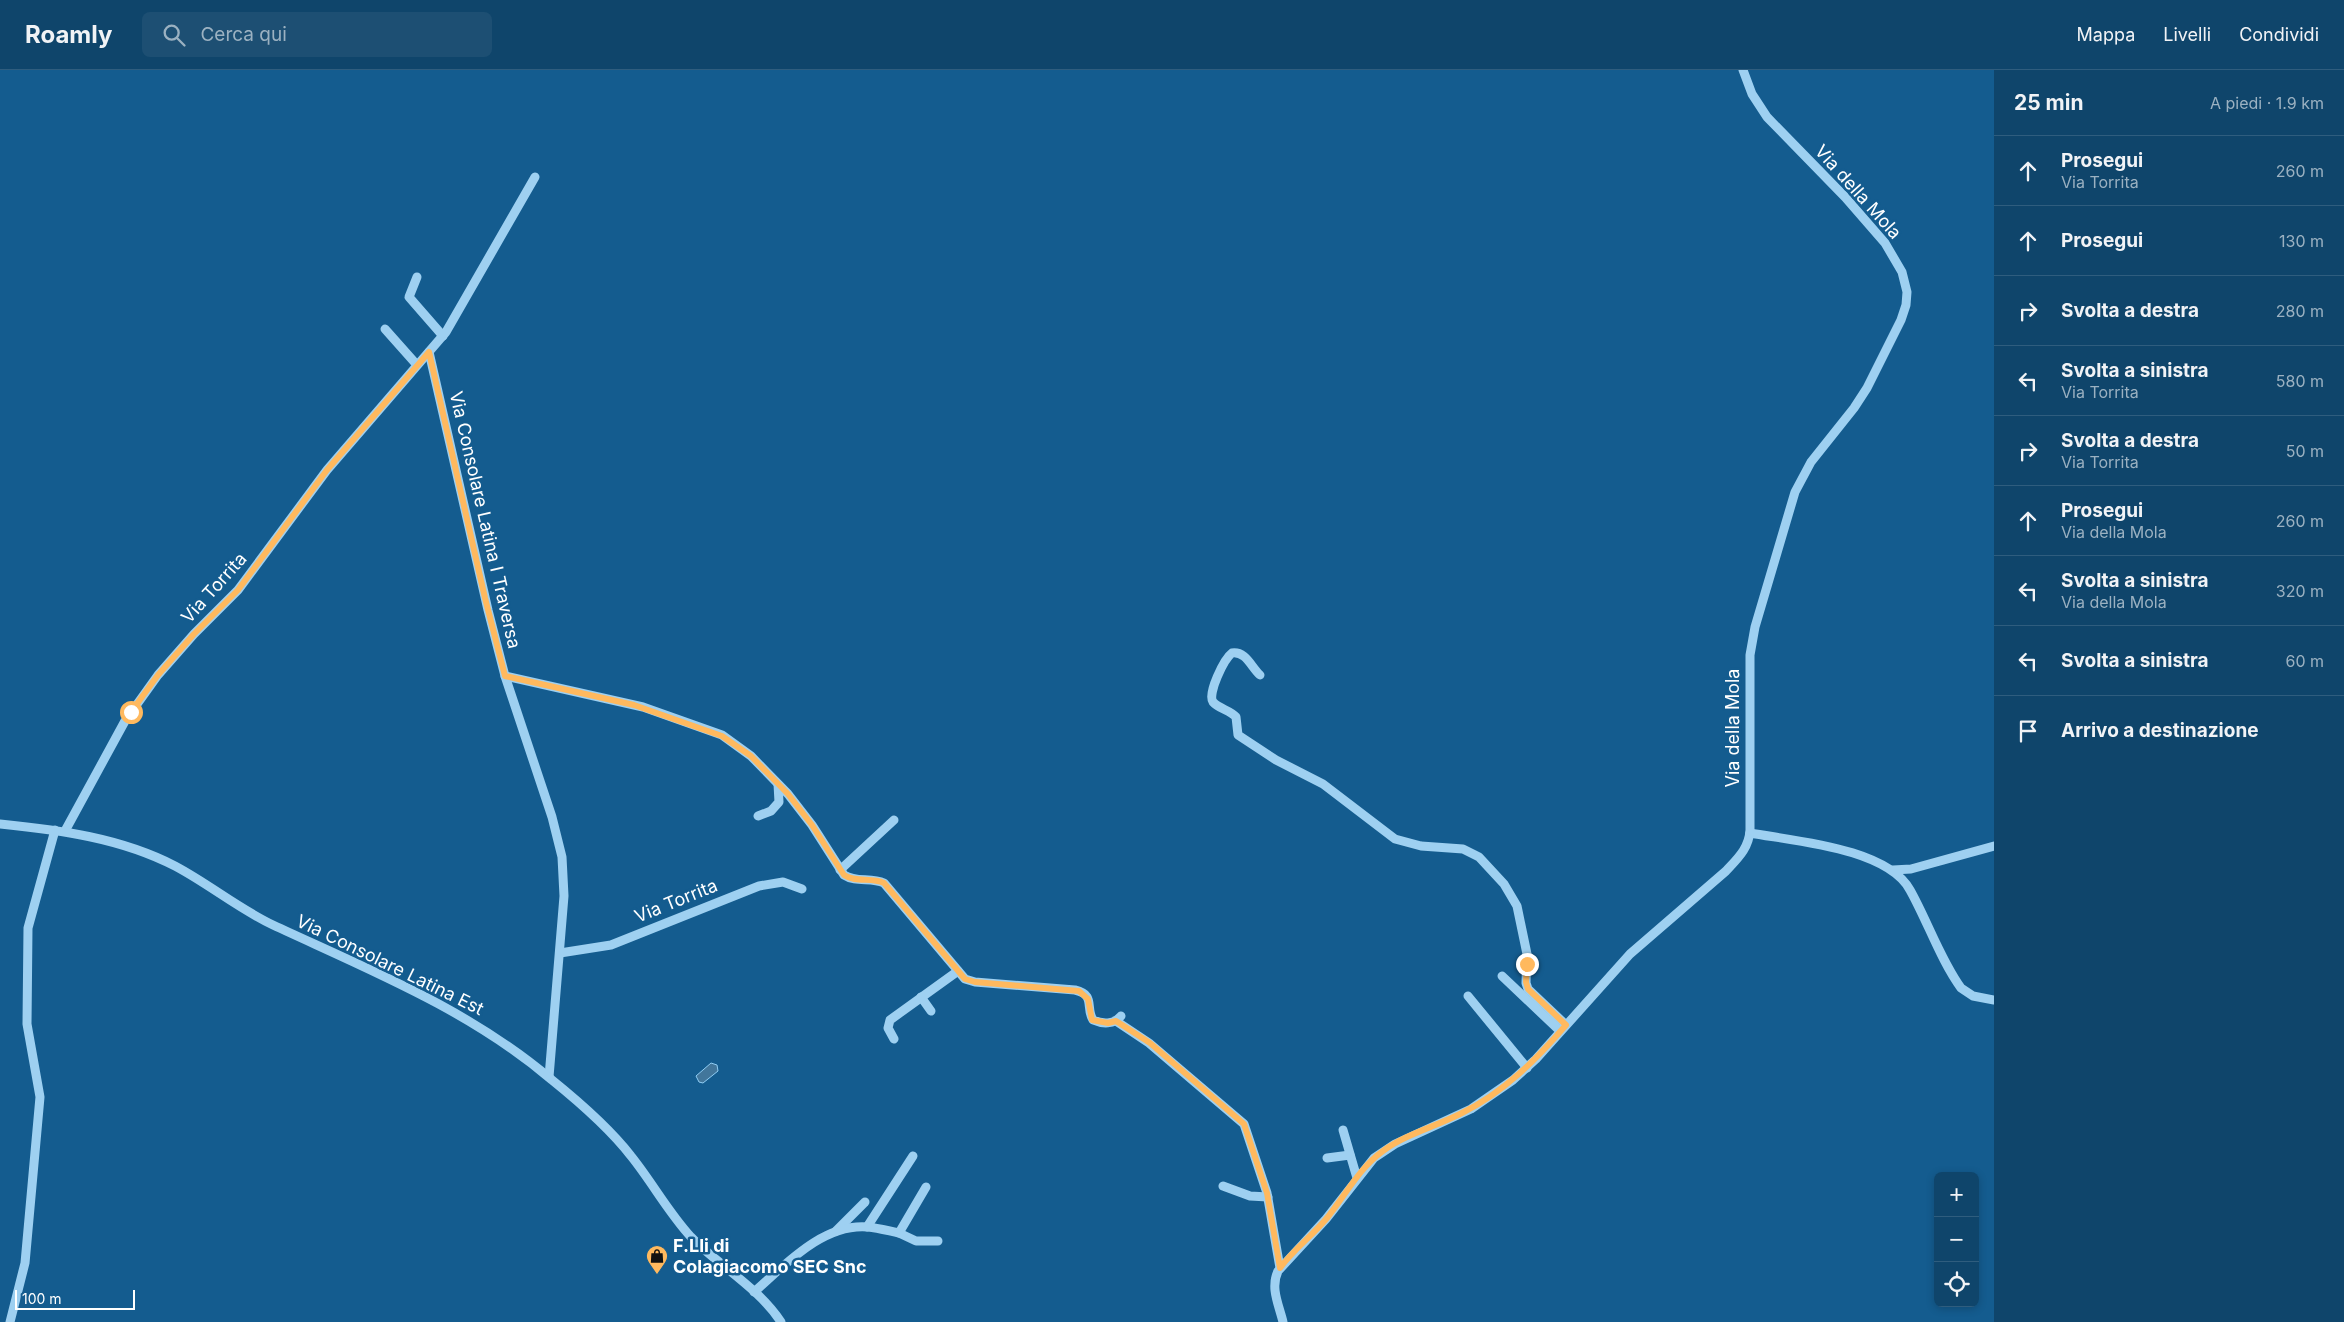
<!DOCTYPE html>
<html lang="it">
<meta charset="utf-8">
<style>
body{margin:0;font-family:Inter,sans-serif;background:#1d4f73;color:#f1f3f6}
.controls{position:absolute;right:15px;bottom:15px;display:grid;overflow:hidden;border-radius:8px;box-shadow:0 2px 8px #0003}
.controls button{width:45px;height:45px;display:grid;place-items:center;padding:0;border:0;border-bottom:1px solid #2f5d7e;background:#0f456b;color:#f1f3f6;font:25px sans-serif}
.scale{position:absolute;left:15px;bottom:12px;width:120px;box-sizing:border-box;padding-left:5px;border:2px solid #fff;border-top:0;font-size:14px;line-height:18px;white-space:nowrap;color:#fff;-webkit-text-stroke:4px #145c8f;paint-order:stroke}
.stop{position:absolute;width:15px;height:15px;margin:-11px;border:4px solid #ffb95e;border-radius:50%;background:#fff}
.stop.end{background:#ffb95e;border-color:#fff;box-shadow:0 1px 5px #0008}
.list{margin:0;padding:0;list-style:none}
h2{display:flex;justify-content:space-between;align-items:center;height:65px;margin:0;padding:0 20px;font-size:21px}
h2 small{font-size:16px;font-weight:400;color:#9bb1c1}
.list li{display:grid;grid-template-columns:32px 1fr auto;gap:15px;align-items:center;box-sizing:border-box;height:70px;padding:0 20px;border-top:1px solid #2f5d7e}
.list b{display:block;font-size:19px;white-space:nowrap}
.list p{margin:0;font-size:16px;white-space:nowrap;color:#9bb1c1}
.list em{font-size:16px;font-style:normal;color:#9bb1c1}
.icon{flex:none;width:28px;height:28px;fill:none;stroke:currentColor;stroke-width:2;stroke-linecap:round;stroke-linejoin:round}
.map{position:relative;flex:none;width:1994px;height:1252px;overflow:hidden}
header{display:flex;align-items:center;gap:30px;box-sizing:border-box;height:70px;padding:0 25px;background:#0f456b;border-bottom:1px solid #2f5d7e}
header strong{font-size:24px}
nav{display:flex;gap:28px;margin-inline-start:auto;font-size:18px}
.search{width:350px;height:45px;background:#1d4f73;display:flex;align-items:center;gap:12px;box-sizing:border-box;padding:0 18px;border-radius:8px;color:#9bb1c1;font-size:19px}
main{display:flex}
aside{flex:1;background:#0f456b}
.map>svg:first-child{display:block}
.water{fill:#42769b;stroke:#90cdf4}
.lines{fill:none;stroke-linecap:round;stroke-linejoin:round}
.minor{stroke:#9ed0f1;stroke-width:9}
.route{stroke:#ffb95e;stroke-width:6}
.labels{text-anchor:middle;stroke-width:5;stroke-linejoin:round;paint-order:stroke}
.street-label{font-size:18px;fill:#fff;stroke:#145c8f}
.poi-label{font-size:18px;font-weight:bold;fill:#fff;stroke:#145c8f;text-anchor:start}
</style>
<header>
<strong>Roamly</strong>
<div class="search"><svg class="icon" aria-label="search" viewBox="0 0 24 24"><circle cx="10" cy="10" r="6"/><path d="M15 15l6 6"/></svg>Cerca qui</div>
<nav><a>Mappa</a><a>Livelli</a><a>Condividi</a></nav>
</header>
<main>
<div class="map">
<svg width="1994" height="1252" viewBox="0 0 1994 1252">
<rect width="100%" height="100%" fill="#145c8f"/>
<polygon class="water" points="711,993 717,995 718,1001 703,1013 699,1012 696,1006"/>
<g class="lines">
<g class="minor">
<polyline points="417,207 409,227 443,266"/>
<polyline points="385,259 417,295"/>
<polyline points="429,282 488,540 505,606 552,747 562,787 564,826 549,1007"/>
<path d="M1260,605C1251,597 1246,581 1232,583C1224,589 1207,624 1213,632C1219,639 1230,640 1236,647L1238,665L1276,690L1323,714L1395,769L1421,776L1463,779L1479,787L1504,814L1517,836L1527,884L1526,913L1528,919L1566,955"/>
<path d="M505,606L643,637L722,665L751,686L788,724L812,755L844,805C856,813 871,807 884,813L965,909L975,912L1075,920C1096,925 1085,937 1093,950C1102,954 1114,955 1121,946"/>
<polyline points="758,746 771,741 779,732 778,714"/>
<path d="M0,754C60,760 121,768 175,796C209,814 239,839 273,855C370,900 470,940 552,1010C578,1031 611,1060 631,1086C652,1112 668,1142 691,1167C719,1196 758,1217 781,1252"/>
<polyline points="65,761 125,651 158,605 194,564 238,520 327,400 446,262 535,107"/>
<path d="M1750,763C1794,771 1887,778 1910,820C1927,850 1941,891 1961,918L1973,926L1994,930"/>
<polyline points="840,800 894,750"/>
<polyline points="1893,800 1911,799 1994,776"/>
<polyline points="560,883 611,875 759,816 783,812 802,819"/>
<polyline points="1502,906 1560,961"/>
<polyline points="1468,926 1527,998"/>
<polyline points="921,927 931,941"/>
<polyline points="1116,951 1149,973 1244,1054 1267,1123 1280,1198"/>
<polyline points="894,969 888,958 890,950 958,901"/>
<polyline points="1343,1060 1357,1108"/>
<polyline points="1327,1088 1350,1085"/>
<polyline points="1223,1116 1250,1126 1268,1127"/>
<polyline points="867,1157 913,1086"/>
<polyline points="836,1161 865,1132"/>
<polyline points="899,1163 916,1171 938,1171"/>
<path d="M754,1222C785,1195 823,1153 868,1157C878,1158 889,1161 899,1163L926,1117"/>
<polyline points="10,1252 25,1193 40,1027 27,954 28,858 55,760"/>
<path d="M1283,1252C1279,1235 1270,1218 1278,1201L1326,1149L1374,1088L1395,1074L1471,1039L1513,1010L1536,989L1630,884L1726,801C1738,788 1749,778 1750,760V585L1755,557L1795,422L1811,392L1854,338L1867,318L1901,250L1906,235L1907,222L1902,202L1885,173L1845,127L1767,47L1752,24L1743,0"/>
</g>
</g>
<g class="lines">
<path class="route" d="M131,642L158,605L194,564L238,520L327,400L429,282L485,528L505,606L634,635L722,666L751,686L788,724L812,755L844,805C856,813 871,807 884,813L965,909L975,912L1079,921L1088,929L1092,950L1108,953L1116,951L1150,973L1244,1054L1267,1123L1280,1198C1293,1180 1312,1166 1327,1148C1345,1126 1359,1098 1383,1081C1406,1064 1437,1056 1462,1043C1504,1022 1536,990 1566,955L1528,919L1526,912L1527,894"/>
</g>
<defs>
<g id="shop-pin" transform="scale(1.125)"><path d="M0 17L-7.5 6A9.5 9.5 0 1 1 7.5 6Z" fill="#ffb95e" stroke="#145c8f"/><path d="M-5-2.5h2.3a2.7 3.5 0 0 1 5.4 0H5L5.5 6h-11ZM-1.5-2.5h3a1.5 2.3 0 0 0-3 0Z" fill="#111"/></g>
</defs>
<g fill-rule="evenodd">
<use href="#shop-pin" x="657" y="1186"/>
</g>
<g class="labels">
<g class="street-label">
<text transform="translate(1858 122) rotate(48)" y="6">Via della Mola</text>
<text transform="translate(485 450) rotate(77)" y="6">Via Consolare Latina I Traversa</text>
<text transform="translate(214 518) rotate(-48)" y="6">Via Torrita</text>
<text transform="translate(1733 658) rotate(-90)" y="6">Via della Mola</text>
<text transform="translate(676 831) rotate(-22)" y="6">Via Torrita</text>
<text transform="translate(390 895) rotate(26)" y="6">Via Consolare Latina Est</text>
</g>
<g class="poi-label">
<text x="673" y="1182">F.Lli di<tspan x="673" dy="21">Colagiacomo SEC Snc</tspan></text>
</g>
</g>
</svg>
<div class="controls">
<button>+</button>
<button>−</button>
<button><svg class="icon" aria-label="locate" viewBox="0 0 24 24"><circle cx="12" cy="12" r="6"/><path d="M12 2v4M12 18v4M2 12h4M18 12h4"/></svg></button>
</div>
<div class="scale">100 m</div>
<div class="stop" style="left:131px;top:642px"></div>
<div class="stop end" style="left:1527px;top:894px"></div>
</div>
<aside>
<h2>25 min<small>A piedi · 1.9 km</small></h2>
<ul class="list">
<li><svg class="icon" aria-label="ahead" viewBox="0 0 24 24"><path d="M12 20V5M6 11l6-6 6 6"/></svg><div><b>Prosegui</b><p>Via Torrita</p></div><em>260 m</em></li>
<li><svg class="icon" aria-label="ahead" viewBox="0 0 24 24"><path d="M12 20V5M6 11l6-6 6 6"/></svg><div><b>Prosegui</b></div><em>130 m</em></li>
<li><svg class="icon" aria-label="right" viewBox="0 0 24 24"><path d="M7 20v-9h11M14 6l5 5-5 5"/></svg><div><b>Svolta a destra</b></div><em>280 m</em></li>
<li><svg class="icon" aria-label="left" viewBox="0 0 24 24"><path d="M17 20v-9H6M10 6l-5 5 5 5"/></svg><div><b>Svolta a sinistra</b><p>Via Torrita</p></div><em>580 m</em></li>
<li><svg class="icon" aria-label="right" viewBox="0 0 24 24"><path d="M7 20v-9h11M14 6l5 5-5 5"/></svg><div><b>Svolta a destra</b><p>Via Torrita</p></div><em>50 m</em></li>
<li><svg class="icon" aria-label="ahead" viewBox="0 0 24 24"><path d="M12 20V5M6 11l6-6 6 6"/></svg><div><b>Prosegui</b><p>Via della Mola</p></div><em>260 m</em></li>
<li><svg class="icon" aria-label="left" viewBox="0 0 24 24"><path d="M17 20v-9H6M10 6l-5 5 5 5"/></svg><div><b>Svolta a sinistra</b><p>Via della Mola</p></div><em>320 m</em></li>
<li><svg class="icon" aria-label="left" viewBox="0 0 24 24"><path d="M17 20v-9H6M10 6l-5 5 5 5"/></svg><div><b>Svolta a sinistra</b></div><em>60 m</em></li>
<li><svg class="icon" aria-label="arrive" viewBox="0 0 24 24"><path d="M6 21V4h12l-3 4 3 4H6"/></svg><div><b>Arrivo a destinazione</b></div></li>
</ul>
</aside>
</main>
